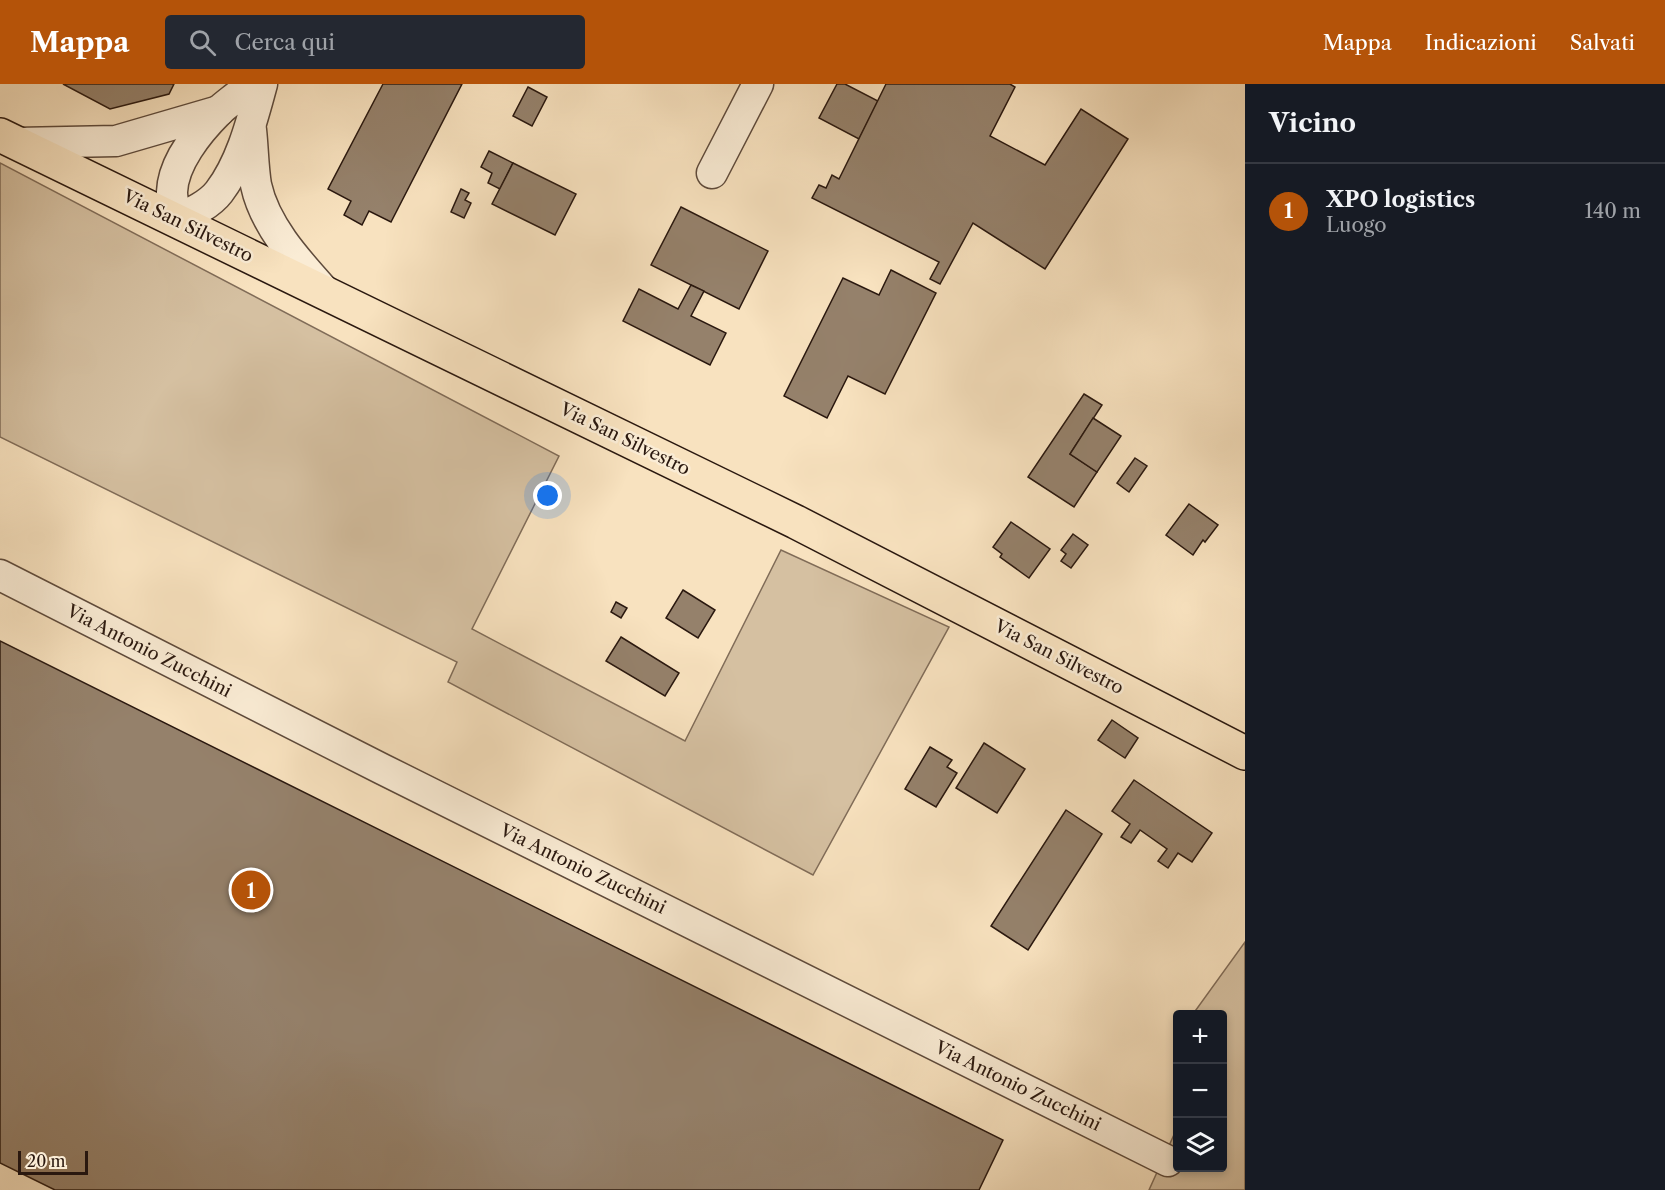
<!DOCTYPE html>
<html lang="it">
<meta charset="utf-8">
<style>
body{margin:0;font-family:"Libre Caslon Text",serif;background:#242831;color:#f1f3f6}
.controls{position:absolute;right:18px;bottom:18px;display:grid;overflow:hidden;border-radius:6px;box-shadow:0 3px 9px #0003}
.controls button{width:54px;height:54px;display:grid;place-items:center;padding:0;border:0;border-bottom:2px solid #363941;background:#171b24;color:#f1f3f6;font:30px sans-serif}
.scale{position:absolute;left:18px;bottom:15px;width:70px;box-sizing:border-box;padding-left:6px;border:3px solid #2a180f;border-top:0;font-size:16px;line-height:21px;white-space:nowrap;color:#2a180f;-webkit-text-stroke:4px #faecd5;paint-order:stroke}
.you{position:absolute;left:548px;top:412px;width:21px;height:21px;margin:-15px;border:4px solid #fff;border-radius:50%;background:#1a73e8;box-shadow:0 0 0 9px #1a73e833}
.badge{display:grid;place-items:center;width:39px;height:39px;border-radius:50%;background:#b45309;color:#fff;font-size:20px;font-weight:700}
.pin{position:absolute;translate:-50% -50%;border:3px solid #fff;box-shadow:0 2px 6px #0006}
.list{margin:0;padding:0;list-style:none}
h2{display:flex;justify-content:space-between;align-items:center;height:78px;margin:0;padding:0 24px;font-size:26px}
h2 small{font-size:20px;font-weight:400;color:#9ea1a6}
.list li{display:grid;grid-template-columns:39px 1fr auto;gap:18px;align-items:center;box-sizing:border-box;height:96px;padding:0 24px;border-top:2px solid #363941}
.list b{display:block;font-size:22px;white-space:nowrap}
.list p{margin:0;font-size:20px;white-space:nowrap;color:#9ea1a6}
.list em{font-size:20px;font-style:normal;color:#9ea1a6}
.icon{flex:none;width:33px;height:33px;fill:none;stroke:currentColor;stroke-width:2;stroke-linecap:round;stroke-linejoin:round}
.map{position:relative;flex:none;width:1245px;height:1106px;overflow:hidden}
header{display:flex;align-items:center;gap:36px;box-sizing:border-box;height:84px;padding:0 30px;background:#b45309;color:#fff}
header strong{font-size:28px}
nav{display:flex;gap:33px;margin-inline-start:auto;font-size:21px}
.search{width:420px;height:54px;background:#242831;display:flex;align-items:center;gap:15px;box-sizing:border-box;padding:0 21px;border-radius:6px;color:#9ea1a6;font-size:22px}
main{display:flex}
aside{flex:1;background:#171b24}
.map>svg:first-child{display:block}
.green{fill:#d5c0a1;stroke:#806c58;stroke-width:1.5}
.building{fill:#95816b;stroke:#2a180f;stroke-width:1.5}
.lines{fill:none;stroke-linecap:round;stroke-linejoin:round}
.minor-casing{stroke:#5e4a3b;stroke-width:33}
.major-casing{stroke:#2a180f;stroke-width:36}
.minor{stroke:#faecd5;stroke-width:30}
.major{stroke:#f8e2bf;stroke-width:33}
.labels{text-anchor:middle;stroke-width:5;stroke-linejoin:round;paint-order:stroke}
.street-label{font-size:18px;fill:#2a180f;stroke:#faecd5}
</style>
<header>
<strong>Mappa</strong>
<div class="search"><svg class="icon" aria-label="search" viewBox="0 0 24 24"><circle cx="10" cy="10" r="6"/><path d="M15 15l6 6"/></svg>Cerca qui</div>
<nav><a>Mappa</a><a>Indicazioni</a><a>Salvati</a></nav>
</header>
<main>
<div class="map">
<svg width="1245" height="1106" viewBox="0 0 1245 1106">
<rect width="100%" height="100%" fill="#f8e2bf"/>
<filter id="stains"><feTurbulence type="fractalNoise" baseFrequency=".00333" numOctaves="4"/><feColorMatrix values="0 0 0 0 .2 0 0 0 0 .09 0 0 0 0 .02 0 0 0 .5 -.17"/></filter>
<radialGradient id="worn" r=".72"><stop offset=".6" stop-color="#630" stop-opacity="0"/><stop offset="1" stop-color="#630" stop-opacity=".3"/></radialGradient>
<g class="green">
<polygon points="0,79 559,372 472,545 685,657 781,466 949,543 813,791 448,598 457,578 0,353"/>
<polygon points="1245,858 1245,1106 1149,1106 1177,1044 1178,1084 1222,1084 1222,930 1193,930"/>
</g>
<g class="building">
<polygon points="63,0 174,0 169,10 110,25"/>
<polygon points="383,0 462,0 391,138 369,127 362,141 344,131 351,117 328,105"/>
<polygon points="837,0 845,0 878,17 859,55 819,34"/>
<polygon points="886,0 1010,0 1015,3 990,52 1045,81 1081,25 1128,55 1045,185 973,139 940,200 930,195 939,178 812,114 819,101 826,104 832,91 839,95"/>
<polygon points="528,3 547,13 532,42 513,32"/>
<polygon points="489,67 513,79 500,105 488,99 492,89 481,83"/>
<polygon points="513,79 576,110 555,151 492,120"/>
<polygon points="461,105 469,109 465,116 471,119 464,134 451,128"/>
<polygon points="681,123 768,167 739,225 651,181"/>
<polygon points="891,186 936,209 885,310 848,292 827,334 784,312 843,194 879,211"/>
<polygon points="691,201 704,207 691,232 726,249 710,281 623,237 639,205 678,225"/>
<polygon points="1084,310 1102,321 1070,370 1097,388 1074,423 1028,393"/>
<polygon points="1093,334 1121,352 1097,388 1070,370"/>
<polygon points="1135,374 1147,382 1129,408 1117,399"/>
<polygon points="1189,420 1218,441 1205,458 1203,456 1193,471 1166,451"/>
<polygon points="1011,438 1050,465 1029,494 1000,473 1002,470 993,463"/>
<polygon points="1073,450 1088,461 1071,484 1061,477 1066,470 1061,466"/>
<polygon points="683,506 715,526 698,554 666,534"/>
<polygon points="616,518 627,524 621,534 611,528"/>
<polygon points="621,553 679,589 665,612 606,577"/>
<polygon points="0,557 1003,1056 979,1106 55,1106 0,1079"/>
<polygon points="1112,636 1138,654 1125,674 1098,656"/>
<polygon points="984,659 1025,685 997,729 956,704"/>
<polygon points="930,663 952,676 947,683 957,689 936,723 905,705"/>
<polygon points="1134,696 1212,749 1192,778 1178,769 1168,784 1158,777 1167,765 1140,746 1131,759 1121,753 1130,740 1112,727"/>
<polygon points="1066,726 1102,750 1028,866 991,842"/>
</g>
<g class="lines">
<g class="minor-casing">
<g id="minor">
<path d="M250,0C241,11 228,18 218,28C198,48 173,79 172,108C172,117 175,127 176,136C191,129 209,121 219,108C242,78 252,36 262,0"/>
<path d="M251,46C253,64 253,83 256,101C265,143 299,179 326,209"/>
<polyline points="17,59 116,57 219,27"/>
<polyline points="712,89 758,0"/>
<polyline points="0,491 382,685 1168,1077"/>
</g>
</g>
<g class="major-casing">
<polyline id="major" points="0,51 796,438 1245,669"/>
</g>
<use href="#minor" class="minor"/>
<use href="#major" class="major"/>
</g>
<g class="labels">
<g class="street-label">
<text transform="translate(188 142) rotate(26)" y="6">Via San Silvestro</text>
<text transform="translate(625 355) rotate(26)" y="6">Via San Silvestro</text>
<text transform="translate(149 567) rotate(27)" y="6">Via Antonio Zucchini</text>
<text transform="translate(1059 573) rotate(27)" y="6">Via San Silvestro</text>
<text transform="translate(583 785) rotate(26)" y="6">Via Antonio Zucchini</text>
<text transform="translate(1018 1002) rotate(26)" y="6">Via Antonio Zucchini</text>
</g>
</g>
<rect width="100%" height="100%" filter="url(#stains)"/>
<rect width="100%" height="100%" fill="url(#worn)"/>
</svg>
<div class="controls">
<button>+</button>
<button>−</button>
<button><svg class="icon" aria-label="layers" viewBox="0 0 24 24"><path d="M12 4l9 5-9 5-9-5zM3 14l9 5 9-5"/></svg></button>
</div>
<div class="scale">20 m</div>
<div class="you"></div>
<div class="pin badge" style="left:251px;top:806px">1</div>
</div>
<aside>
<h2>Vicino<small></small></h2>
<ul class="list">
<li><span class="badge">1</span><div><b>XPO logistics</b><p>Luogo</p></div><em>140 m</em></li>
</ul>
</aside>
</main>
